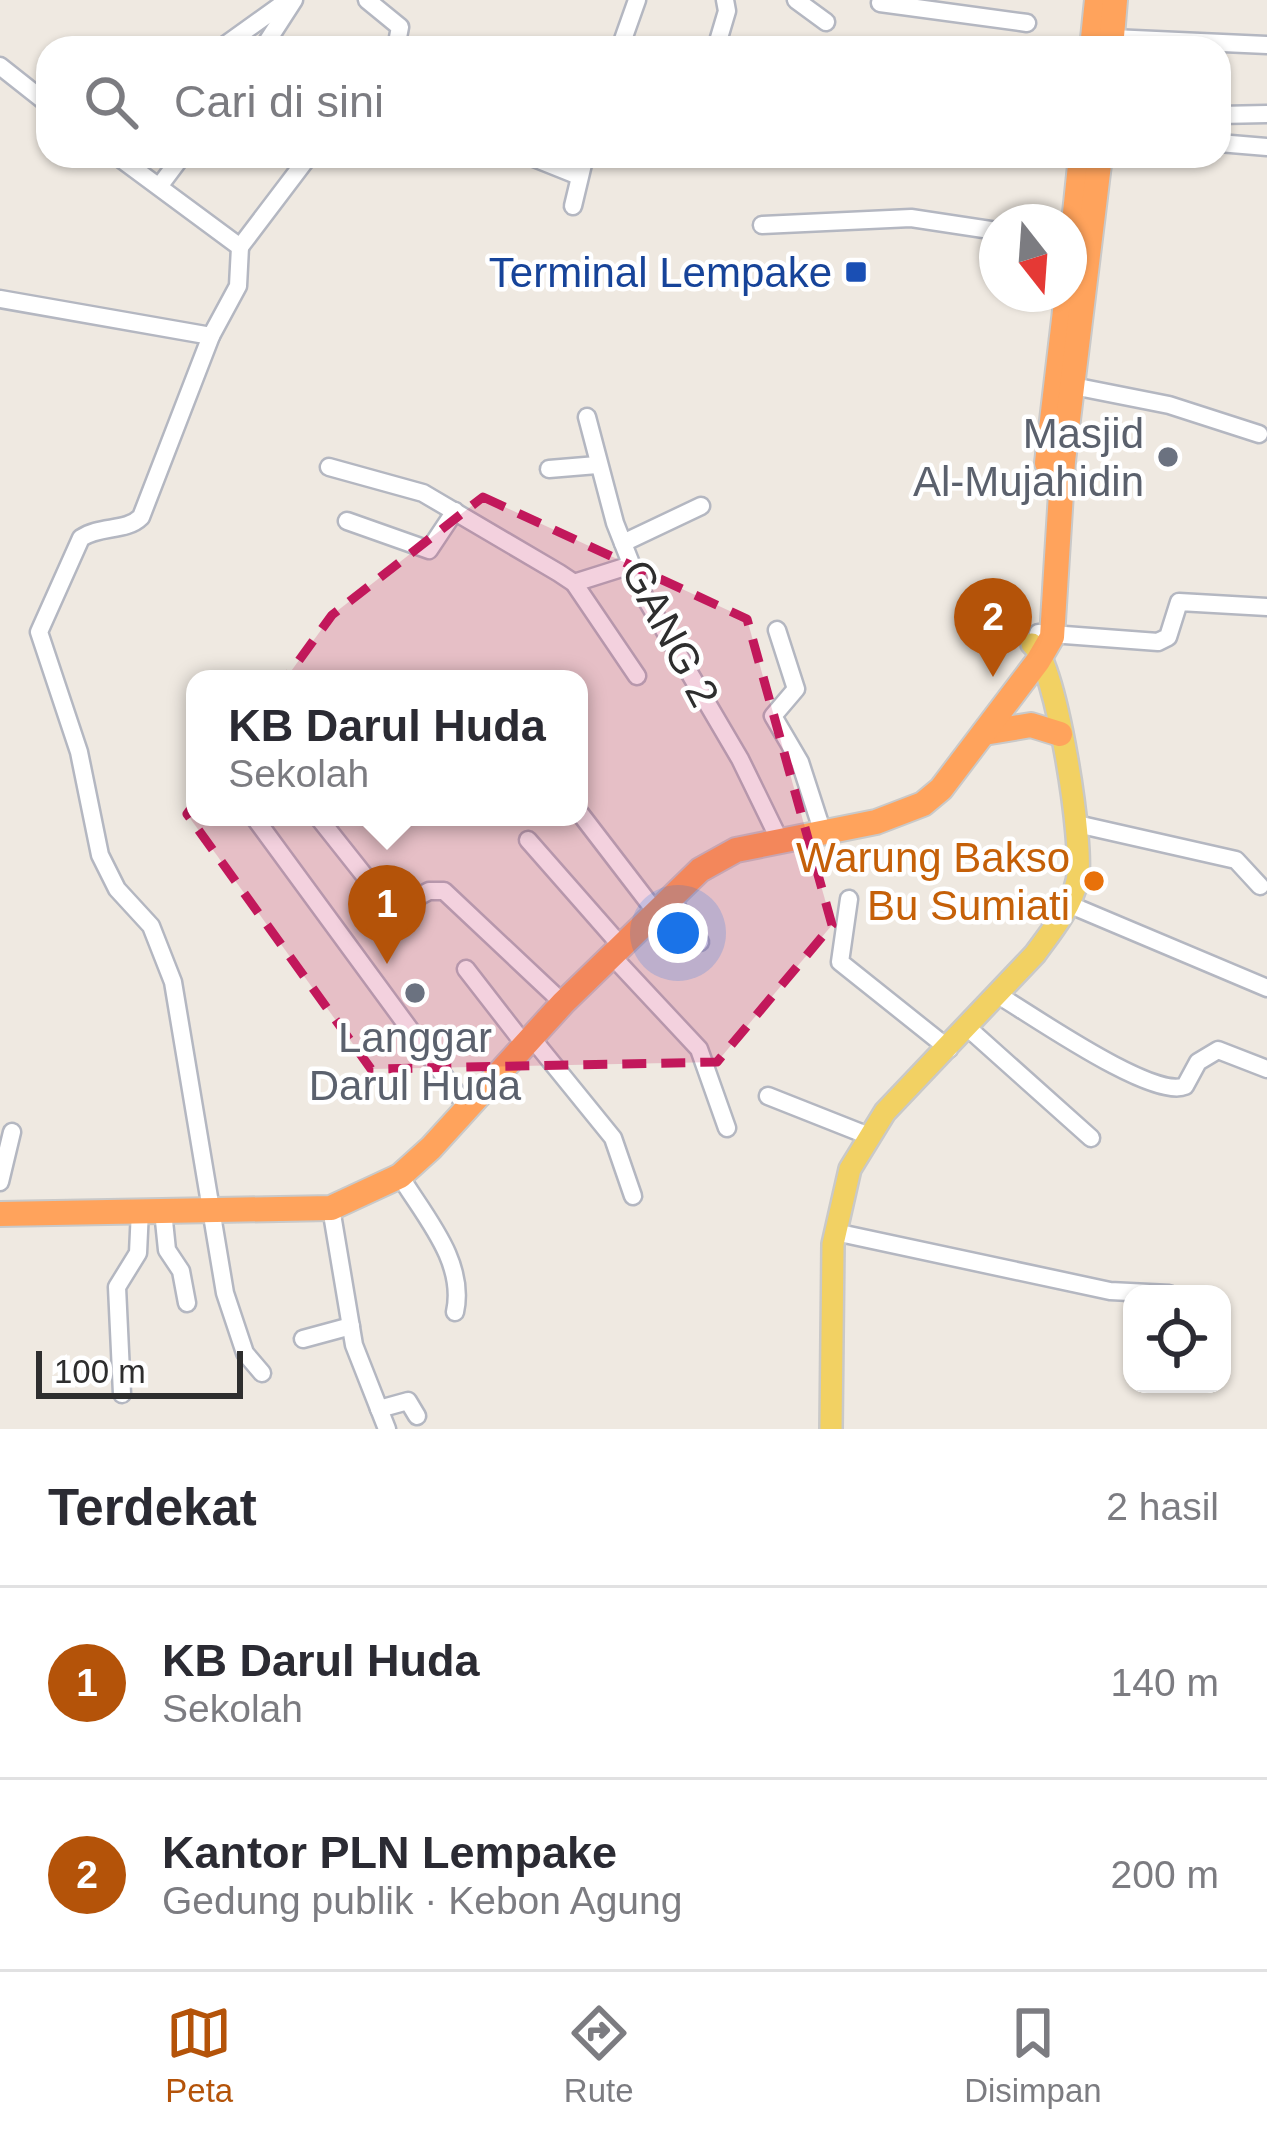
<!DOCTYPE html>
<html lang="id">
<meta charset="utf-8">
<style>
body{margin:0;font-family:Helvetica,sans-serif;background:#f7f7f7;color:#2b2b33}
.controls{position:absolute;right:36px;bottom:36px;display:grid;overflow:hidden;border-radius:24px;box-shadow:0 3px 9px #0004}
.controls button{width:108px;height:108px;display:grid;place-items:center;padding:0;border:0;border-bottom:3px solid #e1e1e2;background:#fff;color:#2b2b33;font:60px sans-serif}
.compass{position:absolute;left:979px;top:204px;width:108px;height:108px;border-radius:50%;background:#fff;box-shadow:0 3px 9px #0004;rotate:163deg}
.scale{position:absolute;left:36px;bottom:30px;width:207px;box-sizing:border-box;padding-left:12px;border:6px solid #2e2e2e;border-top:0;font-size:33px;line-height:42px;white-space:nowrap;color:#2e2e2e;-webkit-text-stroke:9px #fff;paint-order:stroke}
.you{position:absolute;left:678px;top:933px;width:42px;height:42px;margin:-30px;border:9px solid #fff;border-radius:50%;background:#1a73e8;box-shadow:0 0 0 18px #1a73e833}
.badge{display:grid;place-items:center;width:78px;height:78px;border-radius:50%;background:#b45309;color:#fff;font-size:39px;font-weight:700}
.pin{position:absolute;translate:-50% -99px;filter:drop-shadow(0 3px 6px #0008)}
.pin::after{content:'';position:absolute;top:63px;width:42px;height:36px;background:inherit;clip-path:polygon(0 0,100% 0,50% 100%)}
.popup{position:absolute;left:186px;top:670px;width:402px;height:156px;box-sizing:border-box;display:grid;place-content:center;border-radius:24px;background:#fff;filter:drop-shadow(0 3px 9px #0005);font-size:39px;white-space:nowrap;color:#7c7c81}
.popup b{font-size:45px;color:#2b2b33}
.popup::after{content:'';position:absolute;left:50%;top:100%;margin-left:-24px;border:24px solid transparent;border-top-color:#fff}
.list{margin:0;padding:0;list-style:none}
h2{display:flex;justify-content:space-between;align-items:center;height:156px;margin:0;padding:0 48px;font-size:51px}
h2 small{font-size:39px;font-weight:400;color:#7c7c81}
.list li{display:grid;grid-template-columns:78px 1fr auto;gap:36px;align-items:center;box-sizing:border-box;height:192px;padding:0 48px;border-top:3px solid #e1e1e2}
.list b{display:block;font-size:45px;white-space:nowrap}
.list p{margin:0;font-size:39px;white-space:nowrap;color:#7c7c81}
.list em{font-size:39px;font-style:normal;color:#7c7c81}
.icon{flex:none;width:66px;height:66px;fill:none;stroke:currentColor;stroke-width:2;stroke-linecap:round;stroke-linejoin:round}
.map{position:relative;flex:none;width:1267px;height:1429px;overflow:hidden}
.search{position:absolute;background:#fff;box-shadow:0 3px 9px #0004;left:36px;right:36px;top:36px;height:132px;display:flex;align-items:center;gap:30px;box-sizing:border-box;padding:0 42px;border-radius:36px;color:#7c7c81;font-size:45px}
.sheet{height:540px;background:#fff}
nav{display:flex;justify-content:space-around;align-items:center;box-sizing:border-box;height:168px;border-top:3px solid #e1e1e2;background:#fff;font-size:33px;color:#7c7c81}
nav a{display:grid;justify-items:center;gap:6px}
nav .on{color:#b45309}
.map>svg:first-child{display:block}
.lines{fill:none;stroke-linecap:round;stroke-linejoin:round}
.minor-casing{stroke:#b4b7c1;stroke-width:21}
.major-casing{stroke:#c9c9c9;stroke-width:26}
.highway-casing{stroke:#c9c9c9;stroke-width:28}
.minor{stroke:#fff;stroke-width:16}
.major{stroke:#f2d163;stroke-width:21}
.highway{stroke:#ffa35c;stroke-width:24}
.marked{fill:#c2185b;fill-opacity:0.2;stroke:#c2185b;stroke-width:9;stroke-dasharray:24 15;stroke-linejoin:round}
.transit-dot{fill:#1a4fb4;stroke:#fff;stroke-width:4.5}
.worship-dot{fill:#6b7280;stroke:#fff;stroke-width:4.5}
.food-dot{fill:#e8710a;stroke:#fff;stroke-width:4.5}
.labels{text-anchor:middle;stroke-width:9;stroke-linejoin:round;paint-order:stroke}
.transit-label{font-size:42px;fill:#164399;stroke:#fff;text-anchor:end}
.worship-label{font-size:42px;fill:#5b616d;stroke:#fff;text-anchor:end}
.street-label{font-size:42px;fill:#2e2e2e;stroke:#fff}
.food-label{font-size:42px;fill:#c56008;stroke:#fff;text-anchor:end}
</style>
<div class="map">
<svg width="1267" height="1429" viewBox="0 0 1267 1429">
<rect width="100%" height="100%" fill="#efe9e1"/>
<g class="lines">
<g class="minor-casing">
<g id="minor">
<polyline points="367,0 400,27 396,48"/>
<polyline points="796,0 826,22"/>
<polyline points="880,3 1027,23"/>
<polyline points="1112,38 1267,45"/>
<polyline points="221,48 288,0"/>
<polyline points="263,48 294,0"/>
<polyline points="510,48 511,48"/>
<polyline points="620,48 637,0"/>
<polyline points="716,48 727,11 725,0"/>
<polyline points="0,66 48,104"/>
<polyline points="1219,115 1267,114"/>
<polyline points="1219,143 1267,147"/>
<polyline points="529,156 579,176"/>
<polyline points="161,184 182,156"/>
<polyline points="573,206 585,156"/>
<polyline points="762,225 911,218 997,231"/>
<polyline points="240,247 309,156"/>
<polyline points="0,299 211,336 238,286 240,247 117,156"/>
<path d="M211,336L141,517C126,532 100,525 81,538L39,632L79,752L100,855L117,889L151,926L173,982L225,1293L245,1353L262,1373"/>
<polyline points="1073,386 1169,405 1259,434"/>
<polyline points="587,417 615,523 643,594 740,759 779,839"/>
<polyline points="329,467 423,493 559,573 574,583 637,676"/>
<polyline points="549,469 597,465"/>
<polyline points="347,521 429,550 455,511"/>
<polyline points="623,543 701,506"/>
<polyline points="574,583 631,565"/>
<polyline points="777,630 796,689 773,716 800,762 822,830"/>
<polyline points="1038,633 1158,642 1168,637 1179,602 1267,607"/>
<polyline points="579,812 655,911"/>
<polyline points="254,817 469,1110"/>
<polyline points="318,817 387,904 399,907 429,891 444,891 563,1003"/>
<polyline points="1077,824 1236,860 1260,886"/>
<polyline points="528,840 622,947"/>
<polyline points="670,897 700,942"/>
<polyline points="849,899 840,962 949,1049"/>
<polyline points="1068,904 1267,988"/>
<polyline points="613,957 699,1049 727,1128"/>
<polyline points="466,969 525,1045"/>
<path d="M998,995C1032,1015 1153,1100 1185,1086L1198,1062L1218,1050L1267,1069"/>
<polyline points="968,1028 1091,1138"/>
<polyline points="531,1037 613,1138 633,1196"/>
<polyline points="768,1096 869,1136"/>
<path d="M400,1176C425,1217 466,1262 455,1312"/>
<polyline points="0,1182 12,1132"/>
<polyline points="331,1208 354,1345 387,1429"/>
<polyline points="163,1211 167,1250 181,1271 187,1303"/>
<polyline points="835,1232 1110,1291 1169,1294"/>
<polyline points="303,1339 351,1326"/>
<polyline points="122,1394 117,1287 138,1253 140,1210"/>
<polyline points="379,1409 408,1401 417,1416"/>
</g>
</g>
<g class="major-casing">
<path id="major" d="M831,1429L833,1244L850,1169L885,1112L1035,954C1051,932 1071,908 1077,881C1085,847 1056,664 1032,644"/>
</g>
<g class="highway-casing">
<g id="highway">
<polyline points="1092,48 1097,0"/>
<polyline points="1111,48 1115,0"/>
<polyline points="1069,270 1081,156"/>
<polyline points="1047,463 1067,294"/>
<polyline points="984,733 1031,725 1060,734"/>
<polyline points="0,1214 331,1208 400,1176 431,1148 563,1003 700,870 736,850 876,822 923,804 941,789 1038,661 1052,637 1063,461 1100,156"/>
</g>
</g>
<use href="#minor" class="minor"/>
<use href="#major" class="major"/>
<use href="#highway" class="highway"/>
</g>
<path class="marked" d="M483,497L747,619L832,925L717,1062L371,1069L187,814L332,615Z"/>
<rect class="transit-dot" x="844" y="260" width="24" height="24" rx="6"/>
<g class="worship-dot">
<circle cx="1168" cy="457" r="12"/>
<circle cx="415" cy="993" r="12"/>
</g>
<circle class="food-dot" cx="1094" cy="881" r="12"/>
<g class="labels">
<g class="transit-label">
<text x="832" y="287">Terminal Lempake</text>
</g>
<g class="worship-label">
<text x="1144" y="448">Masjid<tspan x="1144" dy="48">Al-Mujahidin</tspan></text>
<text x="415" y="1052" text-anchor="middle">Langgar<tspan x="415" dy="48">Darul Huda</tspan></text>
</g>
<g class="street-label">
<text transform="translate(671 633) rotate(62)" y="15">GANG 2</text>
</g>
<g class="food-label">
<text x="1070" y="872">Warung Bakso<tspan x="1070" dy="48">Bu Sumiati</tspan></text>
</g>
</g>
</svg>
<div class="controls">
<button><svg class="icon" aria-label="locate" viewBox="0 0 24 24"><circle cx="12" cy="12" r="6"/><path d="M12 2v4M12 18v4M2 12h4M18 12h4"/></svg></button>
</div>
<svg class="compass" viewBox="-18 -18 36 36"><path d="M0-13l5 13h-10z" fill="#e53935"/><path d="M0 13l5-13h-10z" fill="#7c7c81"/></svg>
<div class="scale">100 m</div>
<div class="you"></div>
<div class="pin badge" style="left:387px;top:964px">1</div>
<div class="popup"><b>KB Darul Huda</b>Sekolah</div>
<div class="pin badge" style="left:993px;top:677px">2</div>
<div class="search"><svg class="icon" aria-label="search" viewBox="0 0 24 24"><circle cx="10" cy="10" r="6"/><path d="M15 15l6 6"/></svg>Cari di sini</div>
</div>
<section class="sheet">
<h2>Terdekat<small>2 hasil</small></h2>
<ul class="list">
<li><span class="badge">1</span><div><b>KB Darul Huda</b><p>Sekolah</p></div><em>140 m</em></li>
<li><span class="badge">2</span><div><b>Kantor PLN Lempake</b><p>Gedung publik · Kebon Agung</p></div><em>200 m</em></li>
</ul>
</section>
<nav>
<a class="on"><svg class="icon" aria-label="map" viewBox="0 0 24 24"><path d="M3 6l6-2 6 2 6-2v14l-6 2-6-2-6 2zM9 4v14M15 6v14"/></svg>Peta</a>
<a><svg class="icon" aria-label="directions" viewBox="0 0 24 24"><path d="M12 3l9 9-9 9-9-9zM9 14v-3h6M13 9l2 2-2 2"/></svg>Rute</a>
<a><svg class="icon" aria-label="saved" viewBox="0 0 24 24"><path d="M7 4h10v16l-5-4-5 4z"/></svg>Disimpan</a>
</nav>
